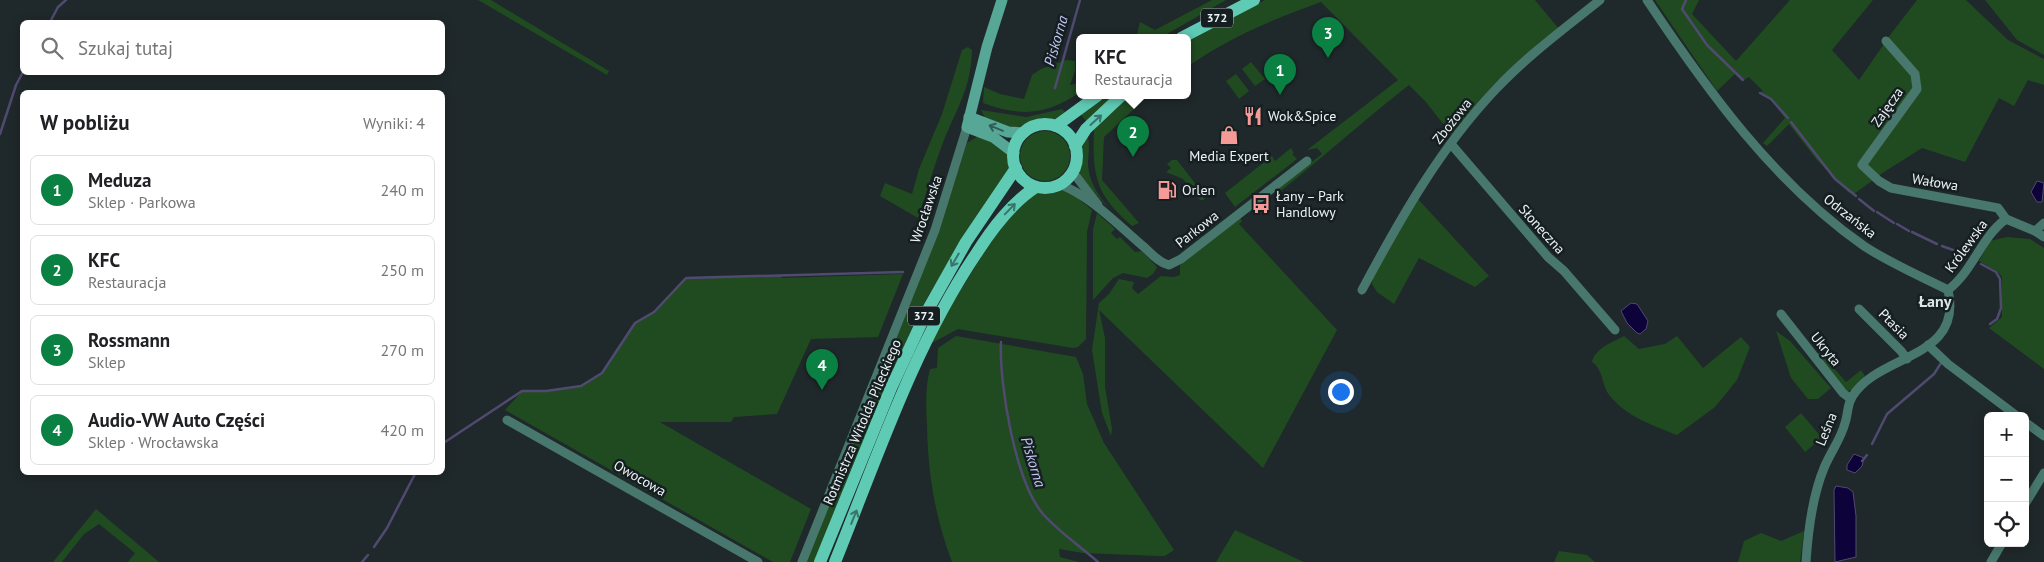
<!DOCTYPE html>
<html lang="pl">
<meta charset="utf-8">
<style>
body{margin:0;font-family:"PT Sans",sans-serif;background:#f6f6f6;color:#202124}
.controls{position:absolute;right:15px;bottom:15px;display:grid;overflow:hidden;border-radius:8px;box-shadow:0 2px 12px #0003}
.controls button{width:45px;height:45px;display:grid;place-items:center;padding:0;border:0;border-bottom:1px solid #e0e0e0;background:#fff;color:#202124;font:25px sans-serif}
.you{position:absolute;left:1340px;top:391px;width:18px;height:18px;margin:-12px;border:4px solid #fff;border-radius:50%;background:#1a73e8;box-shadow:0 0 0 8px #1a73e833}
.badge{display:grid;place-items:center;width:32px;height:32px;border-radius:50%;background:#0b8043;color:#fff;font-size:16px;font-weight:700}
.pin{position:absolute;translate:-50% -41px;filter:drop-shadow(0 1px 2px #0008)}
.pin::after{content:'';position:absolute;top:26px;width:18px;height:15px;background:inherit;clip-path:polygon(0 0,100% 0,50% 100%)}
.popup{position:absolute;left:1076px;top:34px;width:115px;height:65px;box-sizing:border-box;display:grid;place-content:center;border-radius:8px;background:#fff;filter:drop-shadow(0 1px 4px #0005);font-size:16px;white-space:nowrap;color:#757577}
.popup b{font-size:19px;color:#202124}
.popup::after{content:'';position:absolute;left:50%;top:100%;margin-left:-10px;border:10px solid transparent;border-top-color:#fff}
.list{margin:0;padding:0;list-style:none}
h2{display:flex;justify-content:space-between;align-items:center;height:65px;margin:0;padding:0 20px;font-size:21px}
h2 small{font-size:16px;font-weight:400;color:#757577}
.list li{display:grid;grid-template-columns:32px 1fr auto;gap:15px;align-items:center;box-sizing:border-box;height:70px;margin:0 10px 10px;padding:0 10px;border:1px solid #e0e0e0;border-radius:8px}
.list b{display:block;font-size:19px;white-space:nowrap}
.list p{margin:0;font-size:16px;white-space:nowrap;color:#757577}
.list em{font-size:16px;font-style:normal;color:#757577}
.icon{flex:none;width:28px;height:28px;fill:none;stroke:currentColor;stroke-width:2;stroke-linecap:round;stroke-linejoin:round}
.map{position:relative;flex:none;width:2044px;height:562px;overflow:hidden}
.search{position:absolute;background:#fff;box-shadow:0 2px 12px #0003;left:20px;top:20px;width:425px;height:55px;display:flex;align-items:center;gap:12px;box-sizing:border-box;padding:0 18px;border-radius:8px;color:#757577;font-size:19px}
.panel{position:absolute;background:#fff;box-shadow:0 2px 12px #0003;left:20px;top:90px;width:425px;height:385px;border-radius:8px}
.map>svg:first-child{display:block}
.green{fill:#204b21}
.water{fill:#0d0239;stroke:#504a71}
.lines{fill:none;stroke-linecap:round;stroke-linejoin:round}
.stream{stroke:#504a71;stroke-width:2.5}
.minor{stroke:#48786d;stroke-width:9}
.secondary{stroke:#56a796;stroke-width:11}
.primary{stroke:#5fcbb5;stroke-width:12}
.oneway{stroke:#3a746a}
.oneway2{stroke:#325c55}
.labels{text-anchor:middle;stroke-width:5;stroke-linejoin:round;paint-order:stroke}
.shield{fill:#151e20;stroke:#acb3b5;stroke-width:1}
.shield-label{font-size:12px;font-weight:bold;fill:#edf3f5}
.street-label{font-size:14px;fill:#edf3f5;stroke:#151e20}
.poi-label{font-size:14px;fill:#edf3f5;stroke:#151e20;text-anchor:start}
.water-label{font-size:15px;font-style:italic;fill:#c1c6f1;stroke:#151e20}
.quarter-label{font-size:16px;font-weight:bold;fill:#dae6e9;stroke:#151e20}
</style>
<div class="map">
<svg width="2044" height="562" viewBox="0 0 2044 562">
<rect width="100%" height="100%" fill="#1f282a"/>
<g class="green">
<polygon points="478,0 491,0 609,71 607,75"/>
<polygon points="1212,0 1226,0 1160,38 1136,38 1140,22 1155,30"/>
<path d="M1265,0H1535L1559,29L1452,135L1425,101L1409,85C1364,120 1322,158 1277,194L1275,191L1322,154L1317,148L1307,150L1398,80L1321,2C1274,19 1228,38 1187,67V40Z"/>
<polygon points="1655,0 1699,0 1692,14 1736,61 1790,0 1873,0 1832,50 1859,80 1884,44 1920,85 1887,39 1917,0 1966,0 2008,40 2044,59 2044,85 2028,80 2014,106 1999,98 1965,162 1922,148 1884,172 1854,194 1848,192 1817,160 1789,124 1767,146 1763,143 1785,118 1770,99 1759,93 1763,91 1749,77 1742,81 1735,74 1717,91"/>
<polygon points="1985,0 2044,0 2044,55 2017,40"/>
<path d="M968,47L972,50C971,90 956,109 942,145C933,169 926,194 918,218L880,196L885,183L912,194L919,169L942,114L962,50Z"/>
<path d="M1066,60L1075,61V71L1070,85L1079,83V93C1046,115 1021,117 983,103L984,87L1000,94L1024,99L1032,75L1041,69Z"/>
<polygon points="1251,62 1265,79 1255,86 1242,69"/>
<polygon points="1236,74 1249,91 1239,99 1226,81"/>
<polygon points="1105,96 1117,96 1088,123 1081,115"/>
<path d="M1125,96H1148L1104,137L1102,180L1139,223L1132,226C1096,195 1092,176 1094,130L1092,128Z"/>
<polygon points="1062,109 1067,114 1055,120 1034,121 1015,130 985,118 981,110 1026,117"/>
<circle cx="1045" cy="156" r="25"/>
<polygon points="980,135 1009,154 1010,169 960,242 920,310 895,366 815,562 806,562 931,251 967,143"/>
<path d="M1088,137C1090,147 1088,156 1088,166C1090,186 1102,200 1114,215L1080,176V147Z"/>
<polygon points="1291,148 1294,153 1292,154 1297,159 1235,207 1225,193 1272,156 1275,161"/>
<polygon points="1172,160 1177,160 1205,196 1204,200 1200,200 1183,179 1166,172 1171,168 1167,164"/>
<polygon points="1060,189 1073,194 1092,210 1087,232 1086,339 1078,347 1073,348 958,329 930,344 940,323 1000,227 1033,194"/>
<polygon points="1417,198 1489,276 1475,287 1419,258 1394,304 1377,292 1372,284 1373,276"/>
<polygon points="1097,213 1115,229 1111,233 1117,239 1120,237 1135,252 1142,251 1157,267 1153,274 1147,278 1123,273 1113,278 1093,300 1093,230"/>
<polygon points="1240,218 1242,221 1239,224 1337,330 1263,468 1099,310 1105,338 1105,387 1112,429 1111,436 1102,413 1092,350 1099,303 1109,294 1119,279 1134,282 1132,288 1138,294 1161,276 1174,277 1180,275 1180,265"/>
<polygon points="2007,237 2030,239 2044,248 2044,369 1989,328 2002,317 2002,277 1997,271 1979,261 1990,241"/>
<polygon points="903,274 878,337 811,339 777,414 734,417 731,422 660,422 811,509 790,562 773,562 505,410 522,391 546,391 581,386 602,373 635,323 654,312 686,278 781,275 782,278"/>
<polygon points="1776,331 1790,341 1831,388 1818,399 1808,399 1791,378"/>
<path d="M956,336L1076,357L1083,374L1087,404L1104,443L1174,550L1165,556H1159L1083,553L1059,549L1060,557L1079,562H952C935,517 928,474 927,426C926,406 925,388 930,369L937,368L938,348Z"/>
<path d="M1624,336L1639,349L1665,344L1677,336L1703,368L1741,337L1750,347L1737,380L1715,407L1677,435C1652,425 1627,417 1610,396C1601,385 1604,370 1592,362C1595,348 1613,342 1624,336Z"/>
<polygon points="1828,346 1838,358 1831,365 1846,382 1861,370 1865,376 1852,390 1847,391 1816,355"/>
<polygon points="1801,413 1822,438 1805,452 1785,427"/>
<polygon points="96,509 159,562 128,562 135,553 99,524 84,534 62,562 53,562"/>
<polygon points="1235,530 1304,562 1216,562"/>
<polygon points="1804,531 1800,562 1738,562 1744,541 1761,533 1781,541"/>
<polygon points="1559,551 1587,555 1595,562 1554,562"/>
</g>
<g class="water">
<polygon points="2037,181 2044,183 2042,202 2037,202 2031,192"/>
<polygon points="1631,303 1637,304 1648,321 1646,329 1640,334 1637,333 1627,323 1621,311"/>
<polygon points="1854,454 1864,458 1862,466 1855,473 1847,470 1847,465"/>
<polygon points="1836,486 1848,488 1853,492 1856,516 1856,557 1835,562 1834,490"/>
</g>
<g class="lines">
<g class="stream">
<polyline points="1686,0 1682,9 1707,45 1743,80"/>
<polyline points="50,22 58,7 66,0"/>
<polyline points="1055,88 1080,0"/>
<polyline points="1760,93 1771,99 1788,118"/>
<polyline points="1791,122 1835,179 1856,196"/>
<polyline points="0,134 16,85 23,72"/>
<polyline points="1859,199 1874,211"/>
<polyline points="1877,212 1894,223"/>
<polyline points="1897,224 1909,231"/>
<polyline points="1912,232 1937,244"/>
<polyline points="1942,246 1967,255"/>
<polyline points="1981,264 1996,272 2000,279 2001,308 1997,319 1990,324"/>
<path d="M1001,342C999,384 1015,481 1043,514C1059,532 1080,546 1098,562"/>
<polyline points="442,444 522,391 546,391 581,386 602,373 635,323 654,312 686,278 903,272"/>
<polyline points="1872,444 1887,414 1934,374 1941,363"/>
<polyline points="1862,461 1867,455"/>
<polyline points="374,547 387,528 416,472"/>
<polyline points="362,562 368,555"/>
</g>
<g class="minor">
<path d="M1647,0C1707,90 1774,183 1864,246C1890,263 1920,276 1948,290C1964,360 1878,353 1852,397C1847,405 1848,415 1845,423C1841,439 1830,453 1824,468C1812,497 1808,531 1806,562"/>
<polyline points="1886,41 1915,74 1917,89 1862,165 1879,181 1891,188 1998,208 2006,219"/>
<polyline points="1451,144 1548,257 1564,271 1615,330"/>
<polyline points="1072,171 1098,205"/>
<path d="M1059,184C1091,196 1118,225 1144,247C1151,253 1159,263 1169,265L1181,259L1307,161"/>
<polyline points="2035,231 2044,223"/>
<path d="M1362,290C1400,219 1440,148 1496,89C1527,56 1565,28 1600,0"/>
<path d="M1948,290C1973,271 1981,237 2006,219L2035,231L2044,237"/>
<polyline points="1859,309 1901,351 1907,359"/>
<polyline points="1781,314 1843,393 1851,399"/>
<polyline points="1928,345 1948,364 2017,416"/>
<polyline points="507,420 758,562"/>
<polyline points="2025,422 2044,436"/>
<polyline points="2025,504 2044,473"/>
<polyline points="802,562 935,230 967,127"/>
<polyline points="1991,562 2002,543"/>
</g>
<g class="secondary">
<polyline points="1002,0 987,47 967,127 993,137 1014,153"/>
<polyline points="969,117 1008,132 1024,133"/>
</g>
<g class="primary">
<polyline points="1181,38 1254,0"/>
<circle cx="1045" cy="156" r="32"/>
<polyline points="1056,126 1097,96"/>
<polyline points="1075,146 1086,129 1121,96"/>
<polyline points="820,562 891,388 926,313 966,242 1016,168"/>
<path d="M835,562C877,458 913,348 976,254C992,229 1011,203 1036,187"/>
</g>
</g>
<defs><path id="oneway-shaft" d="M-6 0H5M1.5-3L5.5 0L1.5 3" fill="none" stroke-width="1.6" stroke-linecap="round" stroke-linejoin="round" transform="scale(1.25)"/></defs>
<g class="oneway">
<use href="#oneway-shaft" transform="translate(1096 120) rotate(-42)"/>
<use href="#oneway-shaft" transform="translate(1010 209) rotate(-46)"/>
<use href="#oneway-shaft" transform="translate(955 260) rotate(120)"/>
<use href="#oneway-shaft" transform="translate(854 517) rotate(-68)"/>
</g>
<use class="oneway2" href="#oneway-shaft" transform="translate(996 128) rotate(-158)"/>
<defs>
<g id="restaurant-bare" transform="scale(1.5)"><path d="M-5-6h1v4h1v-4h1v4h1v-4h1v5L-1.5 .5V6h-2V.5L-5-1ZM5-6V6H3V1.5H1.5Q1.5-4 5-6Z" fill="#f59b97" stroke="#151e20" stroke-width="2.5" paint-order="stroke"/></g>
<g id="shop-bare" transform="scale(1.5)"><path d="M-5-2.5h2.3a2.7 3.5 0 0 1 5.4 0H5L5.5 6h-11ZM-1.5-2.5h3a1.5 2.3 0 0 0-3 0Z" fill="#f59b97" stroke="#151e20" stroke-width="2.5" paint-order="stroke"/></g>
<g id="fuel-bare" transform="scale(1.5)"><path d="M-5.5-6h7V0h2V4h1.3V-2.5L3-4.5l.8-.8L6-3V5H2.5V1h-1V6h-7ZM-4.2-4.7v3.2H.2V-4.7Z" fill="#f59b97" stroke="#151e20" stroke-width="2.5" paint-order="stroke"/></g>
<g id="bus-bare" transform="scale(1.5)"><path d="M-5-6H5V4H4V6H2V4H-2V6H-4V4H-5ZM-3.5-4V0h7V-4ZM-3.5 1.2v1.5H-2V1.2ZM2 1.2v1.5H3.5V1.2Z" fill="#f59b97" stroke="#151e20" stroke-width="2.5" paint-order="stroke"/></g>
</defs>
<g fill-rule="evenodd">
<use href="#restaurant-bare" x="1253" y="116"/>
<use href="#shop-bare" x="1229" y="135"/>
<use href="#fuel-bare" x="1167" y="190"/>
<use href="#bus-bare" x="1261" y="204"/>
</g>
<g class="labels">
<g class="shield">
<rect x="1201" y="8.5" width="32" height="19" rx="4"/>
<rect x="908" y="306.5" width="32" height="19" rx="4"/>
</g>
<g class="shield-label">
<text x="1217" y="22">372</text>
<text x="924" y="320">372</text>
</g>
<g class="street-label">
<text transform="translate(1887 107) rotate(-55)" y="5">Zajęcza</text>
<text transform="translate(1452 121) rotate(-52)" y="5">Zbożowa</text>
<text transform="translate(1935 182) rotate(9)" y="5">Wałowa</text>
<text transform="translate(926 209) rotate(-71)" y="5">Wrocławska</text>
<text transform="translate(1850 216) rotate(38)" y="5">Odrzańska</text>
<text transform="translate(1197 229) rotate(-38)" y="5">Parkowa</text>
<text transform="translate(1542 229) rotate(48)" y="5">Słoneczna</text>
<text transform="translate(1966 246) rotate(-54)" y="5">Królewska</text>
<text transform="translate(1894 324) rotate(45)" y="5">Ptasia</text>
<text transform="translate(1826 349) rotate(51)" y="5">Ukryta</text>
<text transform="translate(862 422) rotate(-67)" y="5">Rotmistrza Witolda Pileckiego</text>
<text transform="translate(1826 429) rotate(-68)" y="5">Leśna</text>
<text transform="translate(640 478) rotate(30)" y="5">Owocowa</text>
</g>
<g class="poi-label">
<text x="1268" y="121">Wok&amp;Spice</text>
<text x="1229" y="161" text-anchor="middle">Media Expert</text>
<text x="1182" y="195">Orlen</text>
<text x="1276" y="201">Łany – Park<tspan x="1276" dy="16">Handlowy</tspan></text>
</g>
<g class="water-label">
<text transform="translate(1056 41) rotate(-74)" y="5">Piskorna</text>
<text transform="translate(1033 462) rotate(73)" y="5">Piskorna</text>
</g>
<g class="quarter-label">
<text x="1935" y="307">Łany</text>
</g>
</g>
</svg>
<div class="controls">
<button>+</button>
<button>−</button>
<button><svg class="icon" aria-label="locate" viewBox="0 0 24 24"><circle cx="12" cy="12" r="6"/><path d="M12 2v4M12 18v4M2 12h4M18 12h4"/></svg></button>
</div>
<div class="you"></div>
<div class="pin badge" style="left:1280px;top:95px">1</div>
<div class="pin badge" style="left:1133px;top:157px">2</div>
<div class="popup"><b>KFC</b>Restauracja</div>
<div class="pin badge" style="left:1328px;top:58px">3</div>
<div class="pin badge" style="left:822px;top:390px">4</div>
<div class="search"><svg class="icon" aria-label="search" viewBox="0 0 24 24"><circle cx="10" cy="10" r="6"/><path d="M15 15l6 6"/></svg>Szukaj tutaj</div>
<section class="panel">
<h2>W pobliżu<small>Wyniki: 4</small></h2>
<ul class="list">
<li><span class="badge">1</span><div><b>Meduza</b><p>Sklep · Parkowa</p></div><em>240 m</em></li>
<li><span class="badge">2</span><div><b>KFC</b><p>Restauracja</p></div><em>250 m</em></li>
<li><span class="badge">3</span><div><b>Rossmann</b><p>Sklep</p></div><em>270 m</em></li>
<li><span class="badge">4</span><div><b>Audio-VW Auto Części</b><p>Sklep · Wrocławska</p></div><em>420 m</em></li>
</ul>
</section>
</div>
